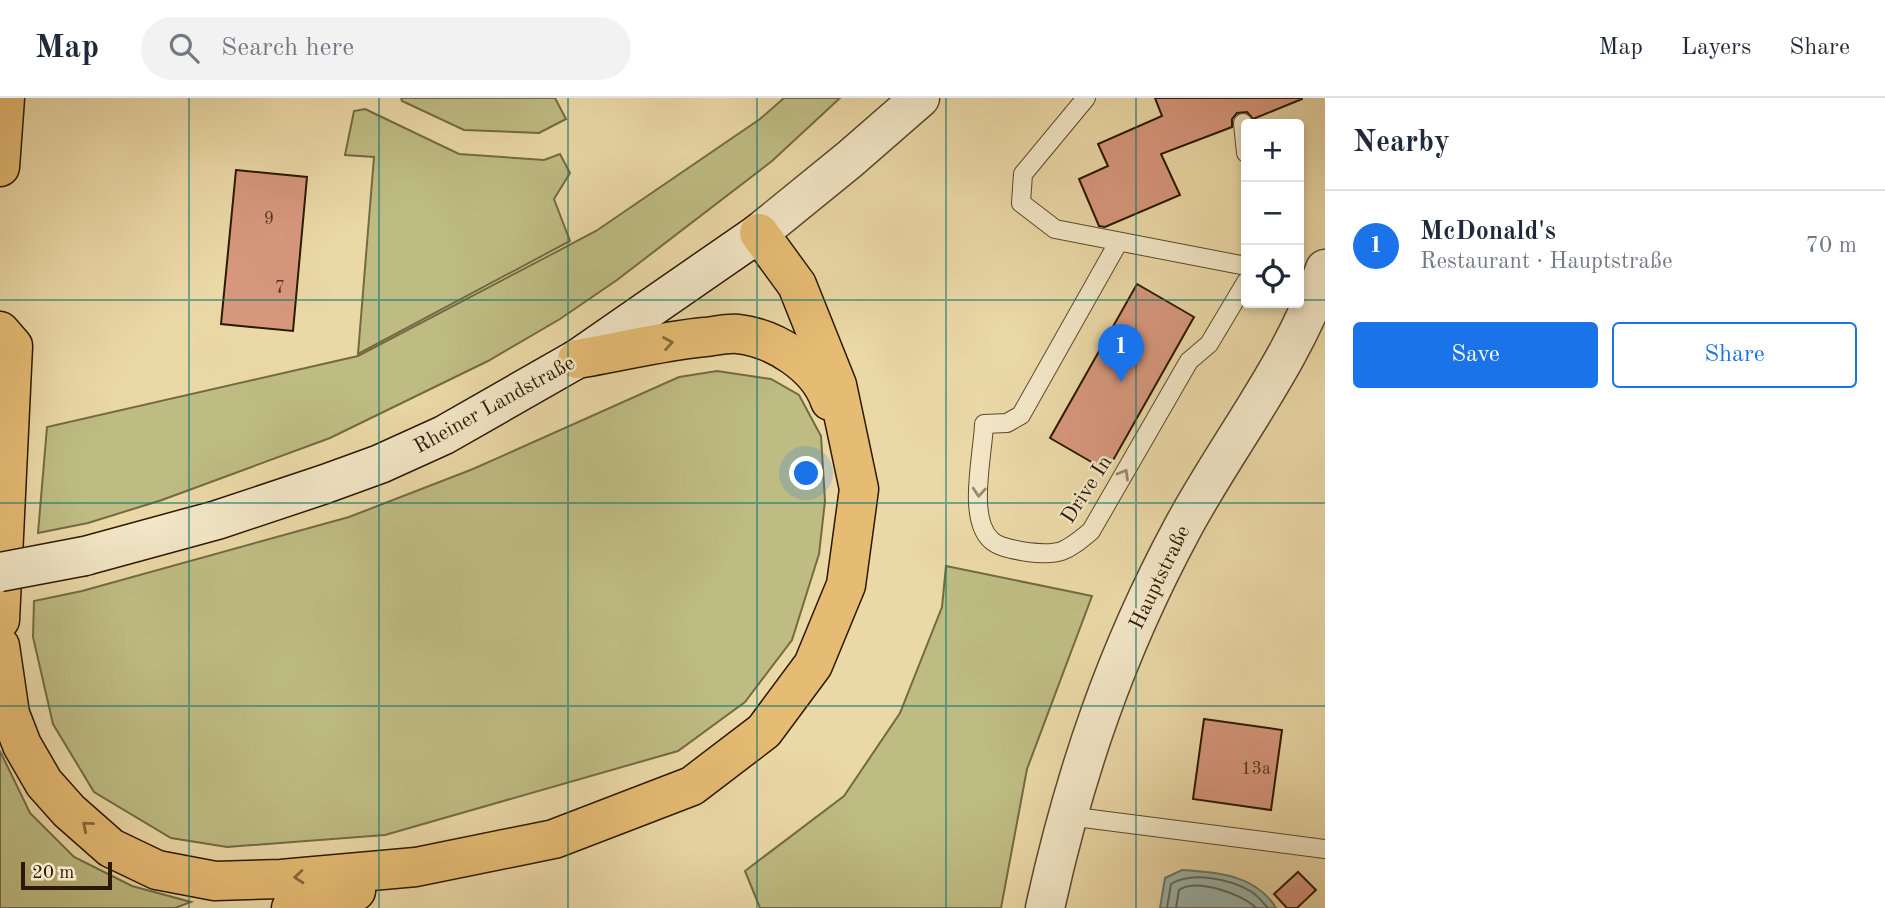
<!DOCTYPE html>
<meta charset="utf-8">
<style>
body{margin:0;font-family:"Old Standard TT",serif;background:#f2f2f3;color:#1f2937}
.controls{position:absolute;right:21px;top:21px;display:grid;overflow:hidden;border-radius:7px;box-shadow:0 4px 10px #0003}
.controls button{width:63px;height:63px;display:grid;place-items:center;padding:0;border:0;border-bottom:2px solid #e0e1e3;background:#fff;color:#1f2937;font:35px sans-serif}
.scale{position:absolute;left:21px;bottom:18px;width:91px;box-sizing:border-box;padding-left:7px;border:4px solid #2b1902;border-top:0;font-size:19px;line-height:24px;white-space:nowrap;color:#2b1902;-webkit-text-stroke:5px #f2e6c6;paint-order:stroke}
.you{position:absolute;left:807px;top:376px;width:24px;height:24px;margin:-18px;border:5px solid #fff;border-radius:50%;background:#1a73e8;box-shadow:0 0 0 10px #1a73e833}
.badge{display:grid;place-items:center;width:46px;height:46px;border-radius:50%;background:#1a73e8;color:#fff;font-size:23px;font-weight:700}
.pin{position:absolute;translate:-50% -58px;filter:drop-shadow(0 2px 4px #0008)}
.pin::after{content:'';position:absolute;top:37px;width:24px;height:21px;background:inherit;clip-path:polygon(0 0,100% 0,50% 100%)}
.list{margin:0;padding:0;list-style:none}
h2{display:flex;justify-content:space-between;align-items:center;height:91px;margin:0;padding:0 28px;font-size:30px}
h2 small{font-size:23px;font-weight:400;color:#747a83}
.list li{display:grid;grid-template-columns:46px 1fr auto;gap:21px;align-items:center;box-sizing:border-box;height:112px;padding:0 28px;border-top:2px solid #e0e1e3}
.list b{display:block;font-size:26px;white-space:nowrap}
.list p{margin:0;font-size:23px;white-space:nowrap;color:#747a83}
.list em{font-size:23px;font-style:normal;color:#747a83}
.actions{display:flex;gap:14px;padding:21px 28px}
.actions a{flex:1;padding:16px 0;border:2px solid #1a73e8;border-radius:7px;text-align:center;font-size:24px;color:#1a73e8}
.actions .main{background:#1a73e8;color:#fff}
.icon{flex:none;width:38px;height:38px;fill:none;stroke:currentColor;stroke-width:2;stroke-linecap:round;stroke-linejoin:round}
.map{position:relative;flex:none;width:1325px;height:810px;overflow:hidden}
header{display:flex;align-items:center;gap:42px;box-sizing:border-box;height:98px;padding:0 35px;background:#fff;border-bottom:2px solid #e0e1e3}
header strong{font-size:33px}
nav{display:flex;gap:38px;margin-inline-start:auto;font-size:24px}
.search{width:490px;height:63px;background:#f2f2f3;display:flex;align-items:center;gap:18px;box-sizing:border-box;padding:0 24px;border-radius:38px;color:#747a83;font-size:26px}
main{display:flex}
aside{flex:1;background:#fff}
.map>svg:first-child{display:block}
.green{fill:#bebc83;stroke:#746a42;stroke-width:2}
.water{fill:#9bb8b0;stroke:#6e786a;stroke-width:2}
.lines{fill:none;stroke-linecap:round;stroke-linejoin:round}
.shore{stroke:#636859;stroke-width:2}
.building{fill:#d7977d;stroke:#2b1902;stroke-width:2}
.service-casing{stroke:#5b492b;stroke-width:20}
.tertiary-casing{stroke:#5b492b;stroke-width:41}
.secondary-casing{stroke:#2b1902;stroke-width:41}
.motorway-casing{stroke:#2b1902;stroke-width:41}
.service{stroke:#f2e6c6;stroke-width:18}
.tertiary{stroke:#f2e6c6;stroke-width:38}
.secondary{stroke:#f2e6c6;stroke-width:38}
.motorway{stroke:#e6bc74;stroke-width:38}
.secondary-bridge-casing{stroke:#2b1902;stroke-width:41;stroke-linecap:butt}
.secondary-bridge{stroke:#f2e6c6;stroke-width:38}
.oneway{stroke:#886a3b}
.oneway2{stroke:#988a6e}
.grid{fill:none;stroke:#0f766e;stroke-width:2;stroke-opacity:0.55}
.labels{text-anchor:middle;stroke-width:5;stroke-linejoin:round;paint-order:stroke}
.number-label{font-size:18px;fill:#563821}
.street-label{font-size:21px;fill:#2b1902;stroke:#f2e6c6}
</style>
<header>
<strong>Map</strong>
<div class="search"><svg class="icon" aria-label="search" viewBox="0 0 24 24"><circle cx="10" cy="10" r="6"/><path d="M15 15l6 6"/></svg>Search here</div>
<nav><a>Map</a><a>Layers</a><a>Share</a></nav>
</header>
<main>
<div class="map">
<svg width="1325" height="810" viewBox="0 0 1325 810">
<rect width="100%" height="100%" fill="#ebd8a7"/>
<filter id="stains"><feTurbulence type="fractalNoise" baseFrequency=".00286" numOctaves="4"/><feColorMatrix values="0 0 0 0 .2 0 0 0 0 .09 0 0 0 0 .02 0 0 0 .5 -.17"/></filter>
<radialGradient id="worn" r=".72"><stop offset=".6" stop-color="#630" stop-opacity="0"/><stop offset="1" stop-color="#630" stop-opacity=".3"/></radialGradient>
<g class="green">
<polygon points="401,0 555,0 566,21 539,35 464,32 402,3"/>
<polygon points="784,0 840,0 772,63 617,182 560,221 488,263 330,340 162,402 88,425 38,435 47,329 358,258 596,133 760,21"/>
<polygon points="365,11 459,56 544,62 560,56 570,75 554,101 570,143 358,256 374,59 345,57 354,13"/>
<polygon points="717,273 771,281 799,297 821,338 825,403 819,456 792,542 745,604 678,653 385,737 227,749 171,740 94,694 53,626 33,539 34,503 82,493 349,419 473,371 679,279"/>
<polygon points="946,468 1092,498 1027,671 1001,810 760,810 745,773 844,698 900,615 942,509"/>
<polygon points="0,653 30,715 74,759 132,788 191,804 175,810 0,810"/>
</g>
<path class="water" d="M1182,772C1217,774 1256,777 1276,810H1160L1165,780Z"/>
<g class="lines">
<g class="shore">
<path d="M1167,810L1171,786C1192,773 1231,781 1252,794C1258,798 1263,805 1268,810"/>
<path d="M1176,810L1179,792C1196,780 1243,796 1256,810"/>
</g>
</g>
<g class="building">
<polygon points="1155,0 1302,0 1302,1 1253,21 1247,14 1237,15 1232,21 1232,29 1161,56 1180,97 1105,129 1099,128 1079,81 1108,68 1098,46 1162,18"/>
<polygon points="236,72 307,79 293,233 221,226"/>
<polygon points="1137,186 1194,219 1107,373 1050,340"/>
<polygon points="1204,621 1282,632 1271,712 1193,701"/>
<polygon points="1298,774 1316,792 1297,810 1287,810 1274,796"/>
</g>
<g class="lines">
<g class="service-casing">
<g id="service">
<polyline points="1086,0 1023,76 1021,105 1055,131 1246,168"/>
<polyline points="1243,25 1246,55"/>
<path d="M1118,145L1021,317L1007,325L984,326C983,357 967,420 991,442C999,450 1017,452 1027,454C1060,458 1066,454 1091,433L1189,263L1209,246L1246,184"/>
<polyline points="1068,718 1325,751"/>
</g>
</g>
<g class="tertiary-casing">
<g id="tertiary">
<polyline points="759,135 850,61 920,0"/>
<path d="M1045,810C1075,674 1116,554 1182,431C1228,345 1294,264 1325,171"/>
</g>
</g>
<g class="secondary-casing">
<polyline id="secondary" points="85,458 217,422 325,386 380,366 444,337 577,261 759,135"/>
</g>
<g class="motorway-casing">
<g id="motorway">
<polyline points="0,69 5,0"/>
<polyline points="0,233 13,248 0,522"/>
<path d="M577,261C619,254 662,243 705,239C715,238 727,235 738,236C774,240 818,267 830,303"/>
<polyline points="0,548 10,616 22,647 44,685 69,713 111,750 157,772 215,783 281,781 416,769 554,741 692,688 764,633 813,567 846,487 859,391 837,287 797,187 759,135"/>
<polyline points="291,810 356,793"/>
</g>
</g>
<use href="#service" class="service"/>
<use href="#tertiary" class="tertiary"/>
<use href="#secondary" class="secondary"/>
<use href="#motorway" class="motorway"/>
<g class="secondary-bridge-casing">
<polyline id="secondary-bridge" points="0,474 85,458"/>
</g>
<use href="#secondary-bridge" class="secondary-bridge"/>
</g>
<defs><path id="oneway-chevron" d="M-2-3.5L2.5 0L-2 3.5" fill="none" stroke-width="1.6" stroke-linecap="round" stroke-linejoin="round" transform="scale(1.75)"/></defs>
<g class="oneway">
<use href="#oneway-chevron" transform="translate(668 245) rotate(-10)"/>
<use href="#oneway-chevron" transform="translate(87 728) rotate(-139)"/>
<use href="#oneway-chevron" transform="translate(299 779) rotate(175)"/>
</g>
<g class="oneway2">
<use href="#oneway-chevron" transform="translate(1124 376) rotate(-60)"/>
<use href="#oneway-chevron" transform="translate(979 394) rotate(94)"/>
</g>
<path class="grid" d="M189,0V810M379,0V810M568,0V810M757,0V810M946,0V810M1136,0V810M0,202H1246M1299,202H1325M0,405H1325M0,608H1325"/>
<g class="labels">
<g class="number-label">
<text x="269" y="126">9</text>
<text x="280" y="195">7</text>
<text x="1256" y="676">13a</text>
</g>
<g class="street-label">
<text transform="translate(494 306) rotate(-29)" y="7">Rheiner Landstraße</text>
<text transform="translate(1086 391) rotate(-57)" y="7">Drive In</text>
<text transform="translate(1159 479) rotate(-64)" y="7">Hauptstraße</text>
</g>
</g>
<rect width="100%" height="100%" filter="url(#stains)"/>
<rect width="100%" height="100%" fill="url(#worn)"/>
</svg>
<div class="controls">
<button>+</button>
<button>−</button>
<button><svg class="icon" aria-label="locate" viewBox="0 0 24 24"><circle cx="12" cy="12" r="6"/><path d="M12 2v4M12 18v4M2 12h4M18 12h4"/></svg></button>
</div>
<div class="scale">20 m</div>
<div class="you"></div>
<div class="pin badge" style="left:1121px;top:284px">1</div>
</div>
<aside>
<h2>Nearby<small></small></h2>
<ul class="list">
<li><span class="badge">1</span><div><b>McDonald's</b><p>Restaurant · Hauptstraße</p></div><em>70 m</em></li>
</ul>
<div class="actions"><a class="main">Save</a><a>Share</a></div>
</aside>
</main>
